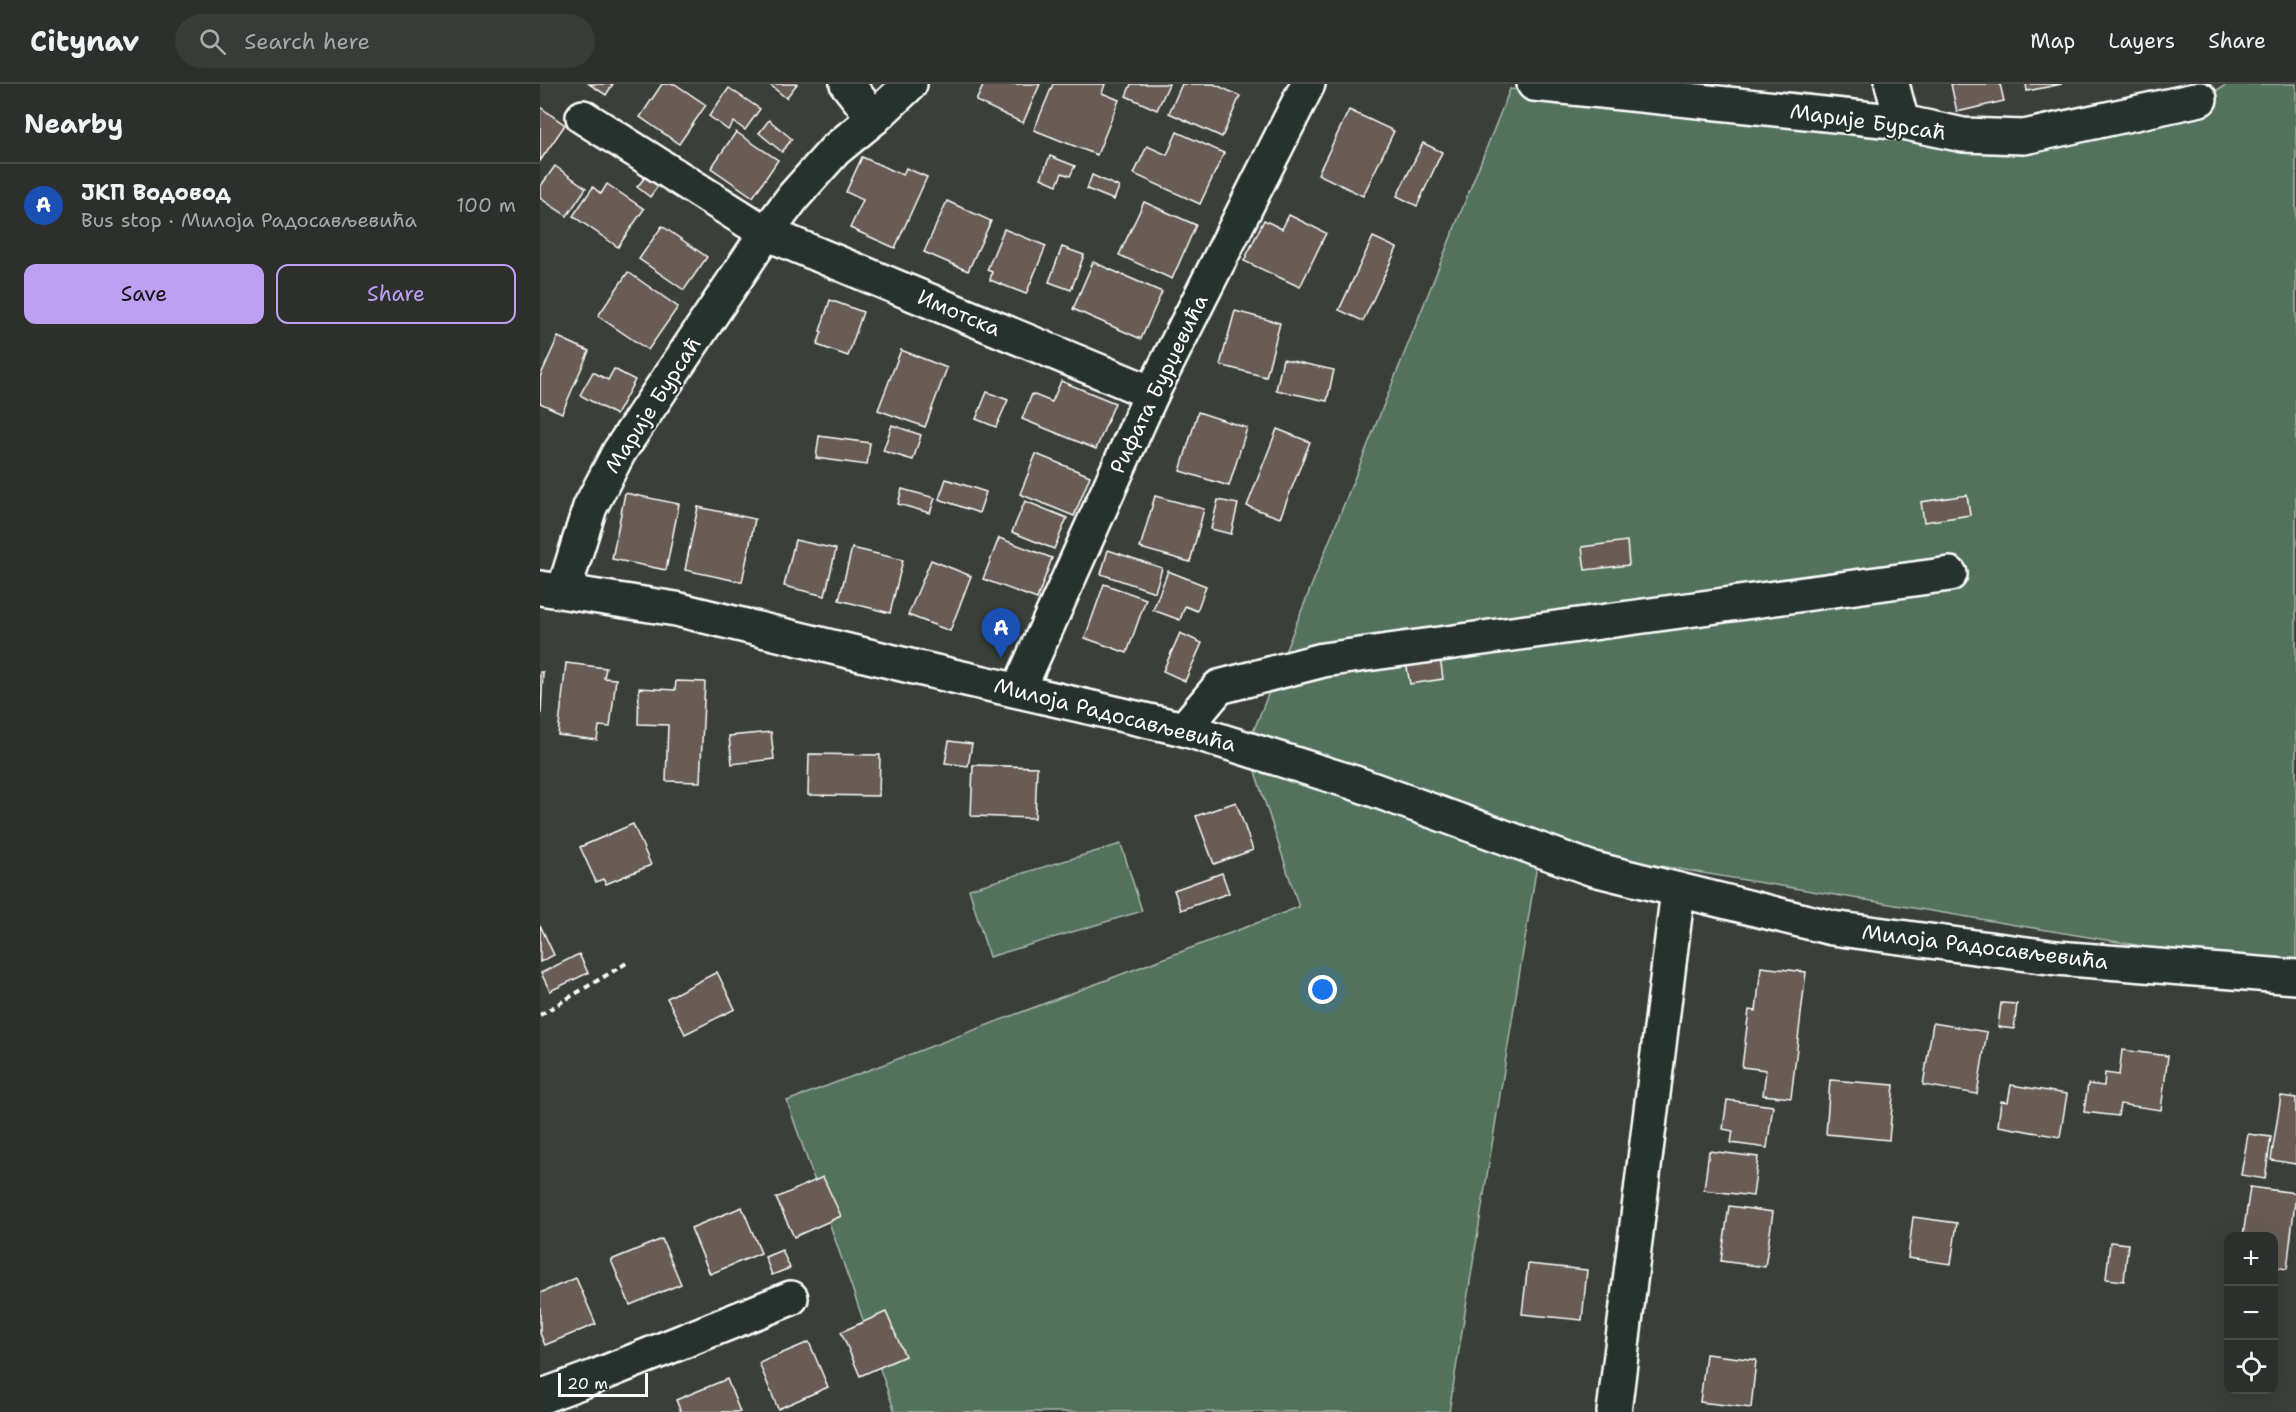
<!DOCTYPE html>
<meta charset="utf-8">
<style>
body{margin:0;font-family:"Shantell Sans",sans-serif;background:#383b37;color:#f1f3f6}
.controls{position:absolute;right:18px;bottom:18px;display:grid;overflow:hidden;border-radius:12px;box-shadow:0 6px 24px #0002}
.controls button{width:54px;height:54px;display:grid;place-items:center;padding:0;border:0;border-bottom:2px solid #484a47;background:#2c2f2b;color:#f1f3f6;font:30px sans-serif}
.scale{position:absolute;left:18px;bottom:15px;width:90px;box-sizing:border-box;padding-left:6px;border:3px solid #fff;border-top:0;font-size:16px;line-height:21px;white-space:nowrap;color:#fff;-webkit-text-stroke:4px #26332d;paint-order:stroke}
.you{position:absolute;left:783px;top:906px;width:21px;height:21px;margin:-15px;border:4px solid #fff;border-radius:50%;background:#1a73e8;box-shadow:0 0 0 9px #1a73e833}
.badge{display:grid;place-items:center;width:39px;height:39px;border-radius:50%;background:#bca0f2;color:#fff;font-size:20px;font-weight:700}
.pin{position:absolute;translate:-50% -50px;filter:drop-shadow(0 2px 3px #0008)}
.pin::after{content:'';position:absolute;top:32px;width:21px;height:18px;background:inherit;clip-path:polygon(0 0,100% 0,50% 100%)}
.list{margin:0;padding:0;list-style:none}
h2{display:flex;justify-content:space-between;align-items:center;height:78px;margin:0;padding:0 24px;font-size:26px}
h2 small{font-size:20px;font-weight:400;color:#a6a9a9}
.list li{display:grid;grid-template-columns:39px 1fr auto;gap:18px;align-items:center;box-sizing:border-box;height:84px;padding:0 24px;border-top:2px solid #484a47}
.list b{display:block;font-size:22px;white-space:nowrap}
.list p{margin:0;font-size:20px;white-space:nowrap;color:#a6a9a9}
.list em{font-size:20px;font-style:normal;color:#a6a9a9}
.actions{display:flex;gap:12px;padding:18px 24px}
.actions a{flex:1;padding:14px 0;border:2px solid #bca0f2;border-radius:12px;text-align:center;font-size:21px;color:#bca0f2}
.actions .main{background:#bca0f2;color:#111}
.icon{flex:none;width:33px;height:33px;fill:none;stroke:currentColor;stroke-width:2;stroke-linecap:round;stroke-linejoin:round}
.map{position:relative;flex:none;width:1756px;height:1328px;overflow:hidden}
header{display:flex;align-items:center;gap:36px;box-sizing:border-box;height:84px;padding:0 30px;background:#2c2f2b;border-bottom:2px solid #484a47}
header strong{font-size:28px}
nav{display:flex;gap:33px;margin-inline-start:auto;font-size:21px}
.search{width:420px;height:54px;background:#383b37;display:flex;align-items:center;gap:15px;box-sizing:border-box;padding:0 21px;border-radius:33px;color:#a6a9a9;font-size:22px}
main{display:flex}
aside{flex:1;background:#2c2f2b}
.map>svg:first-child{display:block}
.green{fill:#53725c;stroke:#a9b8ae;stroke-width:1.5}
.building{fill:#675c55;stroke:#fff;stroke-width:1.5}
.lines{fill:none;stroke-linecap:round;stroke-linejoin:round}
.minor-casing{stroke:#fff;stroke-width:38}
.path{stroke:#fff;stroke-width:4;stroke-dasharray:6 4.5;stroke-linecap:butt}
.minor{stroke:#26332d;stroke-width:33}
.labels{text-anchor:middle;stroke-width:4.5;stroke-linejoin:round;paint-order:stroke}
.street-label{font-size:21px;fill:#fff;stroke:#26332d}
</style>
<header>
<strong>Citynav</strong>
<div class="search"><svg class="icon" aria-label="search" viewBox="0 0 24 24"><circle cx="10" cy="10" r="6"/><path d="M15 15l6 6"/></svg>Search here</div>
<nav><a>Map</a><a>Layers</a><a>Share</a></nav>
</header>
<main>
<aside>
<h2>Nearby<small></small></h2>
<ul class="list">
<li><span class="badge" style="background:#1a4fb4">A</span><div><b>ЈКП Водовод</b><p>Bus stop · Милоја Радосављевића</p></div><em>100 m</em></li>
</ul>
<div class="actions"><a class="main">Save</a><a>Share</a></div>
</aside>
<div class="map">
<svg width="1756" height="1328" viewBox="0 0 1756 1328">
<rect width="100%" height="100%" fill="#3a3f39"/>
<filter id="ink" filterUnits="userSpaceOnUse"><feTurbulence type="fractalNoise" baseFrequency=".0167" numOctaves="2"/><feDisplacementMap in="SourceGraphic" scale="12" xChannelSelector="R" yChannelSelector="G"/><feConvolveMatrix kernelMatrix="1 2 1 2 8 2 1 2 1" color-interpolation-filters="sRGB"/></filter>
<g filter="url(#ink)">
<g class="green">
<polygon points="1688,0 1756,0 1756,892 1711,880 1000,762 909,1328 355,1328 247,1017 759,823 707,663 970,5 1362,38 1423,51 1660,15"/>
<polygon points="581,760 602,827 449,873 429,805"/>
</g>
<g class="building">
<polygon points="49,0 73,0 66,11"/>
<polygon points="122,0 135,0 166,21 139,60 100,33"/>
<polygon points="229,0 257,0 246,14"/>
<polygon points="444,0 500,0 483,39 436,17"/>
<polygon points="513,0 565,0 562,9 579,16 557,71 494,46"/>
<polygon points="591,0 629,0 617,26 586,12"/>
<polygon points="642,0 674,0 700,12 682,53 629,29"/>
<polygon points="1411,0 1460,0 1464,17 1417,28"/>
<polygon points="1486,0 1522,0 1487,7"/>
<polygon points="189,4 220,25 205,46 194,38 188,46 169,32"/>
<polygon points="0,23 25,41 0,77"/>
<polygon points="809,26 854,47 823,112 778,90"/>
<polygon points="229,36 252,55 242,68 219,49"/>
<polygon points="196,48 238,76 213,113 171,84"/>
<polygon points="637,48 684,69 660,120 594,90 607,62 627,71"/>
<polygon points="883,59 902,68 877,122 857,112"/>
<polygon points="510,72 535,82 530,92 522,89 517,101 501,94"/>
<polygon points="322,73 363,91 366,84 387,93 355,164 310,144 323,116 306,108"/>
<polygon points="15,82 46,104 27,132 0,114 0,103"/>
<polygon points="111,86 123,95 110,113 97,103"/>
<polygon points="552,91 579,103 574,116 547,105"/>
<polygon points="67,100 104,125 78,163 33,132 53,103 61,110"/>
<polygon points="407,117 451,137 428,187 384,168"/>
<polygon points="604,118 656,141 632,195 579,171"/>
<polygon points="749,131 786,149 760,203 704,177 724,136 742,145"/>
<polygon points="122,142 167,173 144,206 99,175"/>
<polygon points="464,145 506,162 486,210 450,196 452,188 447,186"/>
<polygon points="833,153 857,164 823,237 799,226"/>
<polygon points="522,163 544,171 531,206 509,198"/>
<polygon points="553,178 622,208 601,255 533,225"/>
<polygon points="88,188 138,223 108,266 58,232"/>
<polygon points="290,216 323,228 308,272 277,261 282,248 280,247"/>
<polygon points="695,227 740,239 726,293 680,281"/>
<polygon points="18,253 49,267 22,329 0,319 0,293"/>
<polygon points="361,266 407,284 385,343 338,326"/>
<polygon points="743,275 794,286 787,317 736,306"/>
<polygon points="74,285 95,296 76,331 40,311 53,288 68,296"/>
<polygon points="521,297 575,319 556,365 482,335 492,310 512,318"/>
<polygon points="447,308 468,316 456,343 436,335"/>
<polygon points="658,328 707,344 689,402 640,387"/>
<polygon points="352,341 381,351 373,376 343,367"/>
<polygon points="737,345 770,358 740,434 707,422"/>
<polygon points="279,352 330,359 327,381 276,374"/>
<polygon points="496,370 550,392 534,432 480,410"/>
<polygon points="406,395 446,408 439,429 399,415"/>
<polygon points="362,405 395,414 390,429 358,420"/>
<polygon points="85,409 139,420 126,486 72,475"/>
<polygon points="1427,411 1430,431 1384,438 1381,418"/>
<polygon points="615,412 664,425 650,478 600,464"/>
<polygon points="678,416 698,420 691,450 671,445"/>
<polygon points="485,417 527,434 514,465 472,448"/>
<polygon points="158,423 215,435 202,498 145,486"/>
<polygon points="459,454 512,474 497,515 443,495"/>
<polygon points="255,456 296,465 285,512 244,502"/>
<polygon points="1087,457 1089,481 1045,486 1042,463"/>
<polygon points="312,464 363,476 350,529 299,516"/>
<polygon points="568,466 622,484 615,508 561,490"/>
<polygon points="391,476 431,492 410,547 368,531"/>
<polygon points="628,487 666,502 657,527 645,522 640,536 613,526"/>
<polygon points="564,500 606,515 587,569 545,554"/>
<polygon points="640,549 662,559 645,597 623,587"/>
<polygon points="900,573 903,595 870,600 866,578"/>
<polygon points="26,579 66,584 64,594 76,595 70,643 59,642 57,656 18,651"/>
<polygon points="0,588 3,588 1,629 0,628"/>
<polygon points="136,597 165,598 160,698 126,697 128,641 98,640 99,604 135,606"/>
<polygon points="231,648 234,675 192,680 189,652"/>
<polygon points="409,657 432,660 428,682 405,679"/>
<polygon points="269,670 340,671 339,712 268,711"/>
<polygon points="433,681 497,683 495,734 431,732"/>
<polygon points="696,718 713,766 674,780 656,732"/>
<polygon points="93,740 111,781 66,800 63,795 56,798 40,763"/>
<polygon points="682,789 689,809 641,826 634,806"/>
<polygon points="0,841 14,871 0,878"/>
<polygon points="39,870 48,889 10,907 1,889"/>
<polygon points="1221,883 1266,888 1251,1014 1223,1011 1226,986 1202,983 1209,926 1216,927"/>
<polygon points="177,888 195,925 145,950 127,914"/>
<polygon points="1461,919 1477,920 1474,945 1458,943"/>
<polygon points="1393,939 1447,948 1437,1010 1383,1001"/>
<polygon points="1582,966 1628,972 1621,1026 1580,1020 1578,1032 1544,1028 1548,1000 1564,1002 1565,989 1579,991"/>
<polygon points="1290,996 1354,1001 1349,1056 1286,1050"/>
<polygon points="1471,1001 1527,1010 1520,1053 1458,1042 1461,1017 1468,1018"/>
<polygon points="1741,1012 1756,1014 1756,1080 1731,1076"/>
<polygon points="1187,1016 1233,1022 1227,1064 1191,1059 1193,1047 1183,1045"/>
<polygon points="1708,1050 1731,1053 1725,1095 1701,1091"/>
<polygon points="1169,1067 1218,1073 1213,1112 1164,1106"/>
<polygon points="283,1093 301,1132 254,1153 236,1114"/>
<polygon points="1710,1103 1756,1109 1747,1185 1734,1183 1734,1152 1703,1152"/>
<polygon points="1189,1122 1233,1128 1225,1183 1181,1177"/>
<polygon points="202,1123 221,1169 170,1190 151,1144"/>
<polygon points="1373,1133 1417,1139 1411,1180 1368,1174"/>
<polygon points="122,1155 141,1200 90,1221 71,1176"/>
<polygon points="1570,1158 1588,1160 1584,1197 1566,1195"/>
<polygon points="242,1166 250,1184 232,1191 225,1173"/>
<polygon points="988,1180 1047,1186 1042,1236 982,1230"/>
<polygon points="36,1194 56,1240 5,1261 0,1249 0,1209"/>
<polygon points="346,1228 365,1272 320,1292 301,1248"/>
<polygon points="269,1258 288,1303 238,1325 219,1279"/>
<polygon points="1166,1270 1216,1276 1211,1324 1160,1318"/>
<polygon points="187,1295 200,1328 141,1328 136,1316"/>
</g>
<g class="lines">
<g class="minor-casing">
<g id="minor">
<polyline points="307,0 334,34"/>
<polyline points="994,0 1362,38 1423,51 1484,53 1660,15"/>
<polyline points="1352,0 1362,38"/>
<polyline points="43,33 226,149 612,309"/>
<polyline points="0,504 136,525 374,583 644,645 815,699 1050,784 1292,844 1517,874 1756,893"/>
<polyline points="24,506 50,423 79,368 226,149 254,112 295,66 334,34 370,0"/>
<polyline points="479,605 612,309 768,0"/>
<polyline points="644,645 679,603 783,576 1410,490"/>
<polyline points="0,1313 54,1293 251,1214"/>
<polyline points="1074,1328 1138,806"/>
</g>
</g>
<polyline class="path" points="0,931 90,877"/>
<use href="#minor" class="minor"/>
</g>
</g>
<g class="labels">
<g class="street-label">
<text transform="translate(1328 38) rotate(8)" y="7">Марије Бурсаћ</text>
<text transform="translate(419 229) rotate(23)" y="7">Имотска</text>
<text transform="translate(619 300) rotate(-64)" y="7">Рифата Бурџевића</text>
<text transform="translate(113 321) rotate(-57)" y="7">Марије Бурсаћ</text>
<text transform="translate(575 631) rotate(14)" y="7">Милоја Радосављевића</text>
<text transform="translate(1445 863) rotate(7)" y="7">Милоја Радосављевића</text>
</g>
</g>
</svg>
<div class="controls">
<button>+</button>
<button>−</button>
<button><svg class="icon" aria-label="locate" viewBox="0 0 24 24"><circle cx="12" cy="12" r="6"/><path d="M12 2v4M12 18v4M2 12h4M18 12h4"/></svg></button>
</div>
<div class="scale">20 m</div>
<div class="you"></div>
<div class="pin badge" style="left:461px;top:574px;background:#1a4fb4">A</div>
</div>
</main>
